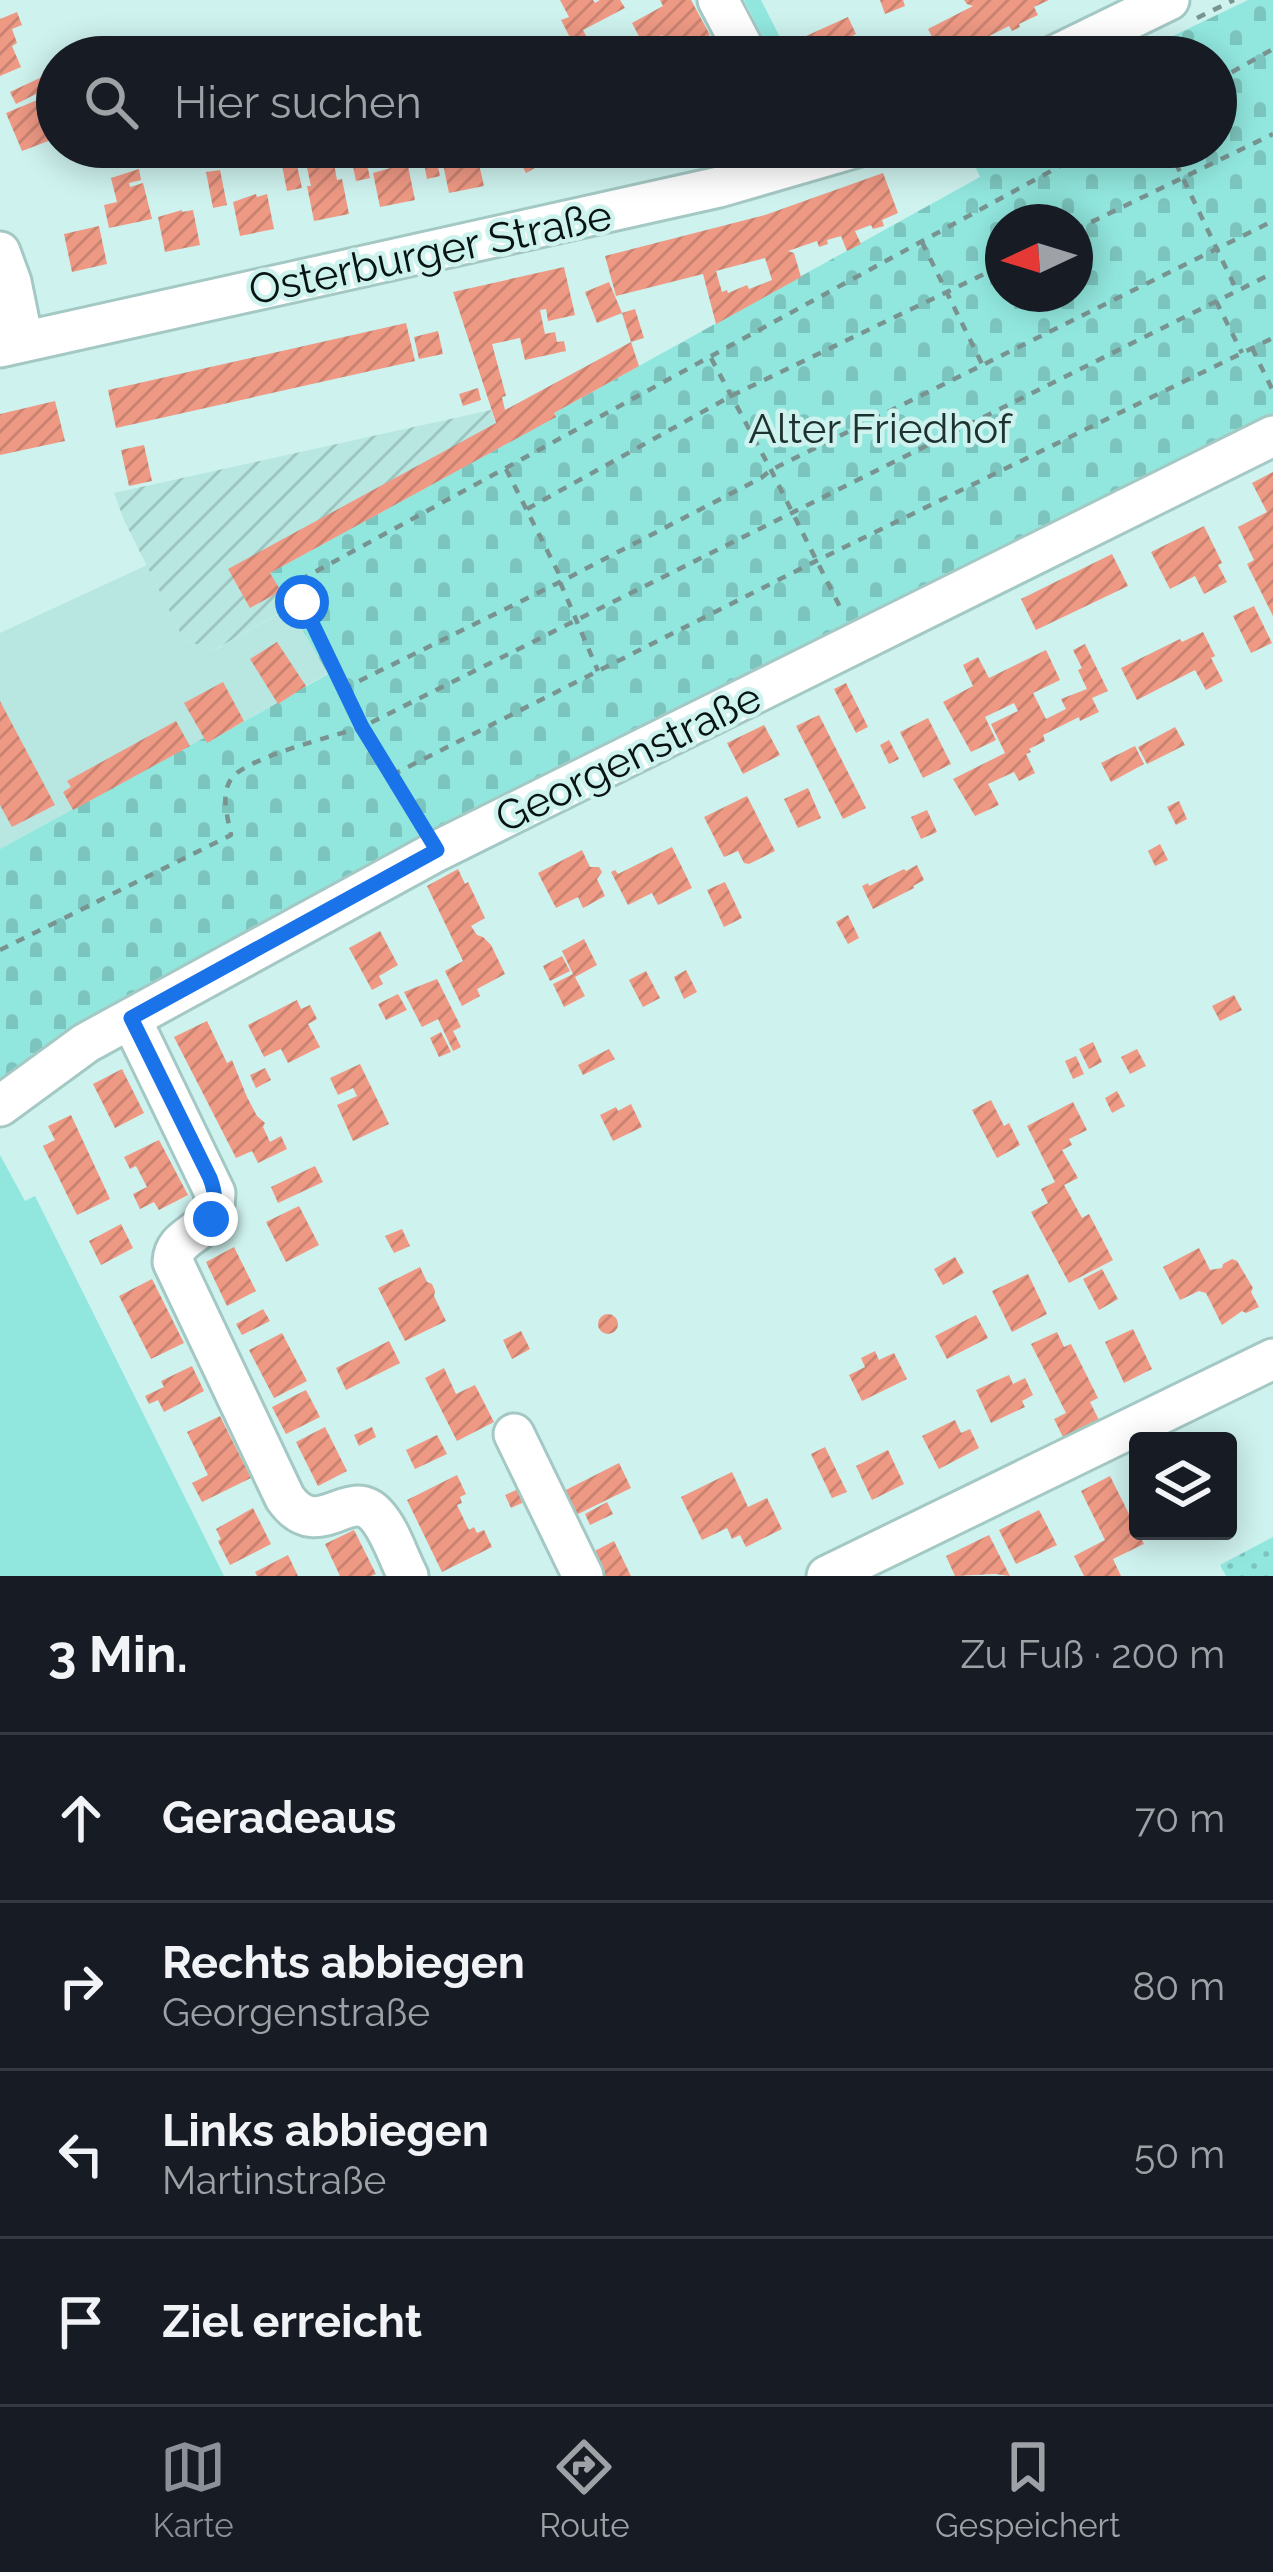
<!DOCTYPE html>
<html lang="de">
<meta charset="utf-8">
<style>
body{margin:0;font-family:Raleway,sans-serif;background:#20242c;color:#f1f3f6}
.controls{position:absolute;right:36px;bottom:36px;display:grid;overflow:hidden;border-radius:12px;box-shadow:0 6px 30px #0003}
.controls button{width:108px;height:108px;display:grid;place-items:center;padding:0;border:0;border-bottom:3px solid #363941;background:#171b24;color:#f1f3f6;font:60px sans-serif}
.compass{position:absolute;left:985px;top:204px;width:108px;height:108px;border-radius:50%;background:#171b24;box-shadow:0 6px 30px #0003;rotate:266deg}
.stop{position:absolute;width:36px;height:36px;margin:-27px;border:9px solid #1a73e8;border-radius:50%;background:#fff}
.stop.end{background:#1a73e8;border-color:#fff;box-shadow:0 3px 12px #0008}
.list{margin:0;padding:0;list-style:none}
h2{display:flex;justify-content:space-between;align-items:center;height:156px;margin:0;padding:0 48px;font-size:51px}
h2 small{font-size:39px;font-weight:400;color:#9ea1a6}
.list li{display:grid;grid-template-columns:78px 1fr auto;gap:36px;align-items:center;box-sizing:border-box;height:168px;padding:0 48px;border-top:3px solid #363941}
.list b{display:block;font-size:45px;white-space:nowrap}
.list p{margin:0;font-size:39px;white-space:nowrap;color:#9ea1a6}
.list em{font-size:39px;font-style:normal;color:#9ea1a6}
.icon{flex:none;width:66px;height:66px;fill:none;stroke:currentColor;stroke-width:2;stroke-linecap:round;stroke-linejoin:round}
.map{position:relative;flex:none;width:1273px;height:1576px;overflow:hidden}
.search{position:absolute;background:#171b24;box-shadow:0 6px 30px #0003;left:36px;right:36px;top:36px;height:132px;display:flex;align-items:center;gap:30px;box-sizing:border-box;padding:0 42px;border-radius:66px;color:#9ea1a6;font-size:45px}
.sheet{height:828px;background:#171b24}
nav{display:flex;justify-content:space-around;align-items:center;box-sizing:border-box;height:168px;border-top:3px solid #363941;background:#171b24;font-size:33px;color:#9ea1a6}
nav a{display:grid;justify-items:center;gap:6px}
nav .on{color:#8c9099}
.map>svg:first-child{display:block}
.built{fill:#b8e7e1}
.industrial{fill:url(#industrial-furrows)}
.grass{fill:#91e7de}
.cemetery{fill:url(#cemetery-stones);fill-rule:evenodd}
.park{fill:url(#park-dots)}
.building{fill:url(#building-hatch);fill-rule:evenodd}
.lines{fill:none;stroke-linecap:round;stroke-linejoin:round}
.minor-casing{stroke:#a4c8c4;stroke-width:45}
.path{stroke:#799391;stroke-width:4.5;stroke-dasharray:9 9;stroke-linecap:butt}
.minor{stroke:#fff;stroke-width:39}
.route{stroke:#1a73e8;stroke-width:15}
.labels{text-anchor:middle;stroke-width:9;stroke-linejoin:round;paint-order:stroke}
.street-label{font-size:42px;fill:#071413;stroke:#cef2ee}
.park-label{font-size:42px;fill:#1d3230;stroke:#cef2ee}
</style>
<div class="map">
<svg width="1273" height="1576" viewBox="0 0 1273 1576">
<defs>
<pattern id="industrial-furrows" width="10" height="10" patternUnits="userSpaceOnUse" patternTransform="scale(3)"><rect width="10" height="10" fill="#b8e7e1"/><path d="M-1 1l2-2M0 10L10 0M9 11l2-2" fill="none" stroke="#9dc5c0"/></pattern>
<pattern id="cemetery-stones" width="16" height="16" patternUnits="userSpaceOnUse" patternTransform="scale(3)"><rect width="16" height="16" fill="#91e7de"/><path d="M2 7V4a2 2 0 0 1 4 0v3zM10 15v-3a2 2 0 0 1 4 0v3z" fill="#7cc5be"/></pattern>
<pattern id="park-dots" width="8" height="8" patternUnits="userSpaceOnUse" patternTransform="scale(3)"><rect width="8" height="8" fill="#91e7de"/><path d="M2 2h.1M6 6h.1" fill="none" stroke="#7cc5be" stroke-width="1.8" stroke-linecap="round"/></pattern>
<pattern id="building-hatch" width="6" height="6" patternUnits="userSpaceOnUse" patternTransform="scale(3)"><rect width="6" height="6" fill="#ee9984"/><path d="M-1 1l2-2M0 6l6-6M5 7l2-2" fill="none" stroke="#cb8371"/></pattern>
</defs>
<rect width="100%" height="100%" fill="#cef2ee"/>
<polygon class="built" points="147,565 184,640 215,650 290,607 328,673 207,743 204,739 0,849 0,633"/>
<polygon class="industrial" points="491,410 503,446 271,572 290,607 214,650 184,640 124,520 114,493"/>
<g class="grass">
<polygon points="744,0 761,0 790,57 773,57"/>
<polygon points="0,1155 25,1201 35,1196 224,1576 0,1576"/>
</g>
<path class="cemetery" d="M1248,0H1273V423L0,1084V849L204,738L208,742L328,674L270,573L555,417L554,413L980,177L966,147H1216V57H1129ZM1003,222H1075V294H1003Z"/>
<polygon class="park" points="1273,1537 1273,1576 1226,1576 1220,1565"/>
<g class="building">
<polygon points="560,0 593,0 595,3 600,0 620,0 625,8 583,30 597,57 580,57 561,20 569,17"/>
<polygon points="660,0 691,0 710,35 672,54 662,35 653,39 655,44 646,49 650,57 609,57 642,42 632,23 663,6"/>
<polygon points="880,0 903,0 905,6 885,14"/>
<polygon points="964,0 1049,0 1034,7 1038,15 1019,24 1020,27 1012,31 1009,26 948,57 942,57 928,29 973,6 967,4"/>
<polygon points="17,12 22,25 12,29 17,43 12,46 21,67 0,76 0,19"/>
<polygon points="848,17 856,34 852,36 861,57 820,57 818,52 806,57 790,57 784,46"/>
<polygon points="909,37 919,57 865,57"/>
<polygon points="44,76 50,87 16,104 10,92"/>
<polygon points="42,98 48,115 42,117 51,140 22,151 6,113"/>
<polygon points="349,147 363,147 370,178 356,181"/>
<polygon points="421,147 434,147 440,176 427,179"/>
<polygon points="512,147 573,147 576,152 561,160 558,155 526,173"/>
<polygon points="465,151 466,154 476,151 484,186 449,193 442,159"/>
<polygon points="294,152 302,188 287,191 280,155"/>
<polygon points="334,163 337,180 342,179 349,214 314,221 307,186 311,186 307,168"/>
<polygon points="397,166 397,168 408,166 415,200 380,207 373,173"/>
<polygon points="139,169 141,180 129,183 130,187 143,183 152,219 109,228 104,205 117,202 111,178"/>
<polygon points="220,170 227,205 213,208 206,172"/>
<path d="M883,173L898,213L882,220L884,226L873,229L871,225L855,231L861,244L847,251L841,236L827,240L828,244L819,247L817,241L788,251L794,253L801,277L716,324L703,274L616,296L605,256L765,215ZM765,258L772,280L749,289L747,285L728,293L727,290L722,292L716,271Z"/>
<polygon points="256,194 257,197 267,194 274,229 240,236 233,202"/>
<polygon points="182,210 182,212 193,210 200,245 165,252 158,217"/>
<polygon points="99,226 107,264 72,272 64,234"/>
<polygon points="564,267 575,315 548,321 546,309 540,310 545,334 555,332 557,342 564,341 566,351 525,360 520,338 492,344 506,396 502,397 505,410 631,342 622,313 635,309 644,338 631,342 639,366 554,413 556,417 270,573 281,591 250,608 228,569 496,423 453,292"/>
<polygon points="609,282 622,313 597,323 585,292"/>
<polygon points="406,323 415,361 116,428 108,390"/>
<polygon points="438,331 443,354 419,359 414,337"/>
<polygon points="478,388 481,400 463,406 459,394"/>
<polygon points="55,401 65,441 0,455 0,414"/>
<polygon points="144,445 152,481 129,486 121,450"/>
<polygon points="1273,472 1273,616 1247,564 1254,560 1238,527 1267,512 1252,483"/>
<polygon points="1204,526 1222,563 1218,565 1227,582 1204,594 1195,576 1170,589 1151,552"/>
<polygon points="1112,554 1128,586 1036,630 1021,599"/>
<polygon points="1254,606 1272,643 1251,653 1233,616"/>
<polygon points="1203,632 1215,656 1211,658 1223,681 1206,690 1195,670 1137,700 1121,668 1180,639 1182,642"/>
<polygon points="277,642 306,686 278,704 250,659"/>
<polygon points="1085,644 1108,691 1092,698 1099,712 1080,721 1079,717 1043,735 1045,741 1029,749 1031,752 1026,754 1035,773 1019,781 1014,772 988,784 999,805 975,816 953,779 1005,753 991,724 1018,711 1014,703 985,717 996,740 971,752 943,702 973,686 963,665 978,657 989,678 1046,650 1060,680 1033,693 1046,719 1066,709 1061,699 1087,689 1078,670 1082,668 1073,650"/>
<polygon points="223,682 244,721 207,743 184,703"/>
<polygon points="846,683 868,727 856,733 834,689"/>
<polygon points="0,701 55,805 12,827 0,805"/>
<polygon points="819,715 866,808 843,819 796,726"/>
<polygon points="928,718 951,764 923,778 900,732"/>
<polygon points="176,721 190,746 73,810 63,792 71,787 67,781"/>
<polygon points="764,725 780,755 743,774 727,743"/>
<polygon points="1175,727 1185,745 1147,764 1138,747"/>
<polygon points="889,740 899,759 889,764 880,745"/>
<polygon points="1135,746 1144,764 1111,782 1101,763"/>
<polygon points="808,788 821,818 798,828 784,799"/>
<polygon points="747,796 775,851 749,864 744,863 738,851 724,857 704,817"/>
<polygon points="1179,801 1187,819 1176,825 1167,807"/>
<polygon points="927,810 937,832 921,839 911,817"/>
<polygon points="1160,844 1168,860 1155,866 1148,851"/>
<polygon points="672,847 692,888 658,905 652,893 628,905 611,872 615,870 618,874"/>
<polygon points="582,850 590,867 599,867 602,872 597,879 605,896 583,908 578,897 556,908 538,873"/>
<polygon points="917,865 924,880 913,886 914,888 873,909 862,886 868,883 869,886 904,869 906,871"/>
<polygon points="458,869 465,884 468,882 485,918 471,926 477,935 483,937 491,945 505,974 477,989 480,996 462,1006 445,971 463,961 427,886"/>
<polygon points="725,882 742,918 724,927 707,890"/>
<polygon points="848,915 859,938 848,944 836,922"/>
<polygon points="380,931 398,965 379,976 383,984 372,990 349,948"/>
<polygon points="584,939 597,965 575,977 585,996 564,1007 553,984 573,974 562,951"/>
<polygon points="562,956 570,971 550,981 543,966"/>
<polygon points="686,970 697,992 684,999 674,977"/>
<polygon points="646,971 660,998 643,1007 629,980"/>
<polygon points="437,979 461,1027 453,1031 461,1047 453,1051 438,1019 422,1027 404,992"/>
<polygon points="398,994 407,1010 386,1020 378,1004"/>
<polygon points="1234,995 1242,1010 1220,1021 1212,1006"/>
<polygon points="297,1000 301,1009 310,1005 317,1019 308,1024 320,1047 288,1063 281,1049 264,1057 248,1025"/>
<polygon points="207,1021 227,1063 232,1060 247,1097 257,1116 265,1123 263,1127 270,1142 281,1136 287,1149 258,1163 252,1151 236,1158 174,1037"/>
<polygon points="441,1032 451,1052 439,1057 430,1038"/>
<polygon points="1093,1042 1102,1062 1089,1069 1079,1049"/>
<polygon points="609,1049 615,1059 583,1075 578,1065"/>
<polygon points="1137,1049 1146,1066 1130,1074 1121,1057"/>
<polygon points="1076,1056 1084,1074 1073,1079 1065,1061"/>
<polygon points="360,1064 389,1124 353,1141 337,1105 357,1096 353,1088 338,1095 330,1078"/>
<polygon points="265,1068 271,1080 256,1088 250,1075"/>
<polygon points="122,1069 144,1113 115,1128 93,1084"/>
<polygon points="1117,1091 1125,1106 1112,1113 1105,1098"/>
<polygon points="991,1100 1004,1126 1009,1123 1020,1145 997,1158 972,1110"/>
<polygon points="1073,1102 1087,1130 1069,1139 1072,1145 1062,1150 1078,1178 1064,1185 1082,1218 1089,1214 1113,1260 1069,1283 1031,1212 1048,1203 1041,1189 1055,1182 1027,1126"/>
<polygon points="631,1104 642,1127 613,1141 600,1115 616,1107 618,1111"/>
<polygon points="71,1115 110,1199 77,1215 43,1146 55,1140 48,1126"/>
<polygon points="159,1140 188,1195 159,1210 154,1202 140,1209 133,1194 147,1187 136,1166 130,1169 124,1157"/>
<polygon points="315,1166 323,1182 278,1203 271,1187"/>
<polygon points="299,1206 319,1245 286,1262 266,1222"/>
<polygon points="121,1224 133,1248 101,1265 89,1241"/>
<polygon points="402,1229 410,1246 394,1253 385,1236"/>
<polygon points="234,1247 256,1291 227,1306 206,1262"/>
<polygon points="1199,1248 1210,1270 1222,1268 1223,1264 1232,1259 1237,1261 1253,1288 1251,1292 1259,1307 1246,1313 1242,1311 1222,1325 1206,1293 1199,1291 1180,1300 1163,1267"/>
<polygon points="955,1257 964,1273 943,1285 934,1269"/>
<polygon points="420,1267 427,1282 432,1284 435,1291 434,1296 446,1321 405,1341 378,1288"/>
<polygon points="1102,1269 1118,1299 1099,1310 1083,1279"/>
<polygon points="1028,1274 1047,1314 1012,1332 992,1291"/>
<polygon points="152,1279 184,1343 151,1359 119,1296"/>
<polygon points="263,1309 270,1321 242,1335 236,1324"/>
<circle cx="608" cy="1324" r="10"/>
<polygon points="976,1315 988,1338 947,1359 935,1336"/>
<polygon points="1133,1329 1152,1369 1124,1383 1105,1342"/>
<polygon points="521,1331 530,1349 512,1359 503,1340"/>
<polygon points="1057,1332 1064,1347 1071,1344 1098,1398 1090,1402 1100,1422 1064,1439 1054,1419 1066,1413 1031,1344"/>
<polygon points="282,1333 307,1381 274,1398 249,1350"/>
<polygon points="389,1341 400,1363 346,1390 336,1368"/>
<polygon points="875,1351 879,1360 894,1353 907,1379 862,1401 849,1375 865,1367 861,1358"/>
<polygon points="192,1366 204,1391 164,1412 158,1400 149,1404 145,1396 164,1387 161,1381"/>
<polygon points="444,1368 456,1394 475,1385 494,1422 457,1441 425,1378"/>
<polygon points="1009,1375 1013,1384 1025,1378 1033,1395 1022,1401 1025,1407 991,1423 976,1390"/>
<polygon points="306,1390 320,1417 286,1434 272,1407"/>
<polygon points="220,1416 251,1478 202,1502 192,1483 208,1475 187,1432"/>
<polygon points="955,1420 961,1433 970,1429 979,1448 939,1469 922,1436"/>
<polygon points="325,1427 347,1471 318,1486 296,1442"/>
<polygon points="372,1427 376,1437 359,1446 354,1435"/>
<polygon points="437,1435 447,1454 415,1469 406,1450"/>
<polygon points="825,1447 847,1492 832,1498 811,1454"/>
<polygon points="888,1450 904,1484 872,1500 856,1466"/>
<polygon points="619,1463 631,1488 574,1516 562,1492"/>
<polygon points="732,1472 748,1507 767,1498 782,1529 746,1547 740,1535 732,1539 727,1528 702,1540 681,1497"/>
<polygon points="457,1475 466,1494 460,1497 462,1503 457,1505 469,1530 474,1527 477,1533 484,1530 492,1547 442,1572 407,1500"/>
<polygon points="1110,1476 1144,1544 1113,1559 1121,1576 1084,1576 1074,1556 1105,1540 1081,1491"/>
<polygon points="527,1485 533,1498 511,1508 505,1495"/>
<polygon points="607,1502 613,1514 590,1525 585,1514"/>
<polygon points="253,1508 271,1544 230,1565 218,1541 221,1539 216,1529"/>
<polygon points="1039,1510 1057,1545 1016,1564 999,1530"/>
<polygon points="354,1530 376,1574 371,1576 340,1576 325,1544"/>
<polygon points="989,1535 1010,1576 995,1574 955,1576 946,1556"/>
<polygon points="614,1541 631,1576 593,1576 583,1557"/>
<polygon points="288,1555 298,1576 257,1576 255,1572"/>
</g>
<g class="lines">
<g class="minor-casing">
<g id="minor">
<polyline points="718,0 748,57"/>
<polyline points="1052,57 1169,0"/>
<polyline points="0,252 11,282 23,341"/>
<polyline points="0,347 719,187 857,147"/>
<path d="M131,1019L215,1193C215,1238 174,1230 173,1262L285,1498C319,1546 349,1483 377,1516C391,1532 398,1557 408,1576"/>
<polyline points="0,1106 86,1043 437,851 1273,436"/>
<polyline points="514,1434 583,1576"/>
<polyline points="827,1576 1273,1359"/>
</g>
</g>
<g class="path">
<polyline points="1197,18 1234,0"/>
<polyline points="994,57 1021,44"/>
<polyline points="1216,81 1273,49"/>
<polyline points="1168,147 1237,291"/>
<polyline points="885,165 925,147"/>
<polyline points="1075,230 1273,134"/>
<polyline points="922,242 983,366"/>
<polyline points="1216,301 1242,353"/>
<polyline points="1252,348 1273,391"/>
<polyline points="711,358 771,470 842,611"/>
<polyline points="506,469 558,572 560,582 598,671"/>
<polyline points="527,509 733,395 1003,265"/>
<polyline points="343,689 560,582 761,478 771,470 1273,221"/>
<polyline points="392,775 816,561 1273,338"/>
<polyline points="419,821 362,727 302,602 299,588 302,579 1095,147"/>
<path d="M0,950L231,835C228,817 220,796 231,779C245,758 334,736 362,727L1273,273"/>
</g>
<use href="#minor" class="minor"/>
</g>
<g class="lines">
<path class="route" d="M211,1219C216,1204 216,1194 210,1178L131,1018L437,850L362,727L302,602"/>
</g>
<g class="labels">
<g class="street-label">
<text transform="translate(430 252) rotate(-12)" y="15">Osterburger Straße</text>
<text transform="translate(628 757) rotate(-26)" y="15">Georgenstraße</text>
</g>
<g class="park-label">
<text x="880" y="443">Alter Friedhof</text>
</g>
</g>
</svg>
<div class="controls">
<button><svg class="icon" aria-label="layers" viewBox="0 0 24 24"><path d="M12 4l9 5-9 5-9-5zM3 14l9 5 9-5"/></svg></button>
</div>
<svg class="compass" viewBox="-18 -18 36 36"><path d="M0-13l5 13h-10z" fill="#e53935"/><path d="M0 13l5-13h-10z" fill="#9ea1a6"/></svg>
<div class="stop" style="left:302px;top:602px"></div>
<div class="stop end" style="left:211px;top:1219px"></div>
<div class="search"><svg class="icon" aria-label="search" viewBox="0 0 24 24"><circle cx="10" cy="10" r="6"/><path d="M15 15l6 6"/></svg>Hier suchen</div>
</div>
<section class="sheet">
<h2>3 Min.<small>Zu Fuß · 200 m</small></h2>
<ul class="list">
<li><svg class="icon" aria-label="ahead" viewBox="0 0 24 24"><path d="M12 20V5M6 11l6-6 6 6"/></svg><div><b>Geradeaus</b></div><em>70 m</em></li>
<li><svg class="icon" aria-label="right" viewBox="0 0 24 24"><path d="M7 20v-9h11M14 6l5 5-5 5"/></svg><div><b>Rechts abbiegen</b><p>Georgenstraße</p></div><em>80 m</em></li>
<li><svg class="icon" aria-label="left" viewBox="0 0 24 24"><path d="M17 20v-9H6M10 6l-5 5 5 5"/></svg><div><b>Links abbiegen</b><p>Martinstraße</p></div><em>50 m</em></li>
<li><svg class="icon" aria-label="arrive" viewBox="0 0 24 24"><path d="M6 21V4h12l-3 4 3 4H6"/></svg><div><b>Ziel erreicht</b></div></li>
</ul>
</section>
<nav>
<a class="on"><svg class="icon" aria-label="map" viewBox="0 0 24 24"><path d="M3 6l6-2 6 2 6-2v14l-6 2-6-2-6 2zM9 4v14M15 6v14"/></svg>Karte</a>
<a><svg class="icon" aria-label="directions" viewBox="0 0 24 24"><path d="M12 3l9 9-9 9-9-9zM9 14v-3h6M13 9l2 2-2 2"/></svg>Route</a>
<a><svg class="icon" aria-label="saved" viewBox="0 0 24 24"><path d="M7 4h10v16l-5-4-5 4z"/></svg>Gespeichert</a>
</nav>
